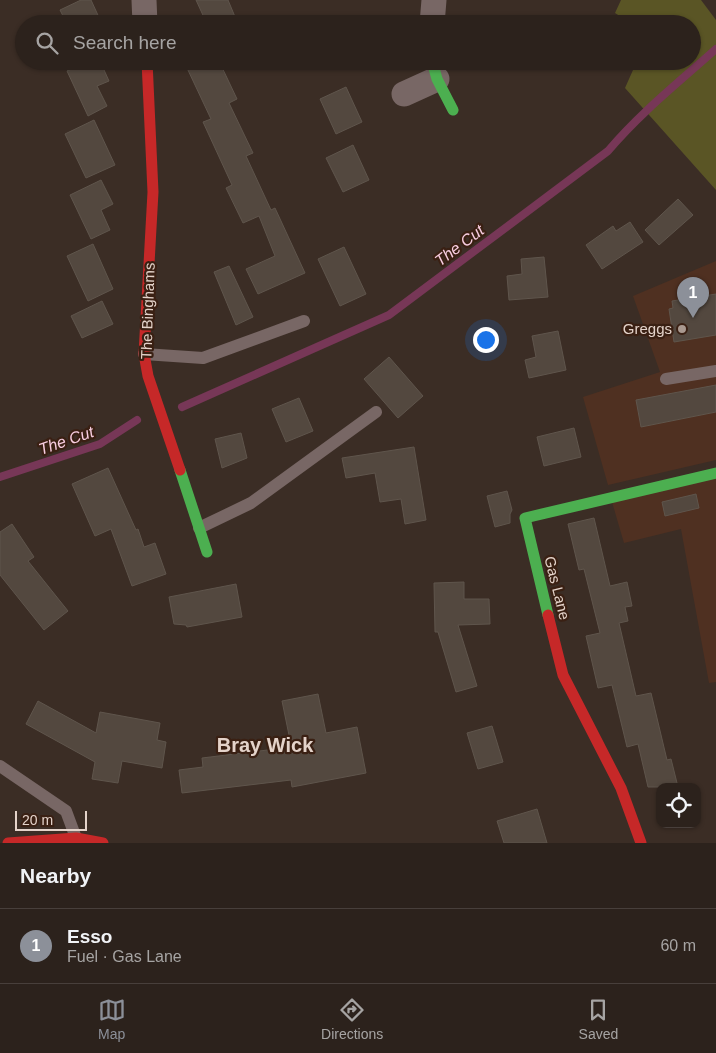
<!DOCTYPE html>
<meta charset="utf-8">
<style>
body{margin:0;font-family:Arial,sans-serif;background:#382f29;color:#f1f3f6}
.controls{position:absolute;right:15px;bottom:15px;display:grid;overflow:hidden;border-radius:10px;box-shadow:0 1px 4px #0004}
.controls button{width:45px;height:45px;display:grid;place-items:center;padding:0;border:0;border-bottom:1px solid #483f3b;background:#2c221c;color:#f1f3f6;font:25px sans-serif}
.scale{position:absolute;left:15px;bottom:12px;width:72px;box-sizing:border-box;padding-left:5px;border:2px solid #e4d3ca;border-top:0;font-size:14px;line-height:18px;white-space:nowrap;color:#e4d3ca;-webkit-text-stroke:4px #3a2013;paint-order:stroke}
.you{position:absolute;left:485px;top:339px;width:18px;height:18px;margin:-12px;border:4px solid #fff;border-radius:50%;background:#1a73e8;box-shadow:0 0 0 8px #1a73e833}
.badge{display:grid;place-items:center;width:32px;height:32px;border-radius:50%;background:#8c9099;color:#fff;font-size:16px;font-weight:700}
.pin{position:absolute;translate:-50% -41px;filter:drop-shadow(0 1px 2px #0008)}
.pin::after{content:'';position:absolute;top:26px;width:18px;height:15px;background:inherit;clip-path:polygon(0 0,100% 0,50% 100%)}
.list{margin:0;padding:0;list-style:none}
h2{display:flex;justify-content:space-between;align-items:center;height:65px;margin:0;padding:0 20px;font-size:21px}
h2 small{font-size:16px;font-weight:400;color:#a6a4a3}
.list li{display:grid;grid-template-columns:32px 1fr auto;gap:15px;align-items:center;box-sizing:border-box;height:75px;padding:0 20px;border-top:1px solid #483f3b}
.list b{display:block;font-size:19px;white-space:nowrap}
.list p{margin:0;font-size:16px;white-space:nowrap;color:#a6a4a3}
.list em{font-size:16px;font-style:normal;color:#a6a4a3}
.icon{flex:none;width:28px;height:28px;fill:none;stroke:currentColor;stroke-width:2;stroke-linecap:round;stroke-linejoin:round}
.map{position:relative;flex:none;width:716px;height:843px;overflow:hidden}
.search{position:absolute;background:#2c221c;box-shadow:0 1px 4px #0004;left:15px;right:15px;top:15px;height:55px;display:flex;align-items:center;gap:12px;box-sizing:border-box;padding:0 18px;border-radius:28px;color:#a6a4a3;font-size:19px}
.sheet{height:140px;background:#2c221c}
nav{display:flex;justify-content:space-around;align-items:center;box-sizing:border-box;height:70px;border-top:1px solid #483f3b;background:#2c221c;font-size:14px;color:#a6a4a3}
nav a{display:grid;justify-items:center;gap:2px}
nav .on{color:#8c9099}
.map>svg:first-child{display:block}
.built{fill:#4f3021}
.green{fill:#5a5525}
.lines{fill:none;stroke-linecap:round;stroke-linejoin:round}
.stream{stroke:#773757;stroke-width:8}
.building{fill:#53483f;stroke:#5f554c}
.lane{stroke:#786765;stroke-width:12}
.street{stroke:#786765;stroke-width:25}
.fast{stroke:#4caf50;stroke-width:11}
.jam{stroke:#c62828;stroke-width:11}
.poi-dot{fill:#a99990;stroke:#3a2013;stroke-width:2}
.labels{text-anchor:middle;stroke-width:4.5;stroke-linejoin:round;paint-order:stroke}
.street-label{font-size:15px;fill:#e4d3ca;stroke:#3a2013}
.poi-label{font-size:15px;fill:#e4d3ca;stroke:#3a2013;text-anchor:end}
.water-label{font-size:16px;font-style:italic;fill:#f8cde0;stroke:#3a2013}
.district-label{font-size:20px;font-weight:bold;fill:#e4d3ca;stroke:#3a2013}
</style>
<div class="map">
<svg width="716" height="843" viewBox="0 0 716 843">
<rect width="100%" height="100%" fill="#3b2d25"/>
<g class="built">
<polygon points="716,261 716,460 608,485 583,397 660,372 633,296"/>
<polygon points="716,478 716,682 709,683 681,529 624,543 612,502"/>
</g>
<polygon class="green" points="621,0 701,0 716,20 716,190 625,88 637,61 692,61 692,24 632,24 615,13"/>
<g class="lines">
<g class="stream">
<path d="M182,407L389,315L608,151C640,113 679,82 716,49"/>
<polyline points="0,477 100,444 137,420"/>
</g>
</g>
<g class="building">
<polygon points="81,0 91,0 102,24 67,24 60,10"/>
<polygon points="196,0 228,0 238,24 207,24"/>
<polygon points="88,61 100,61 109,81 97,86 107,106 88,116 67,71"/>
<polygon points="202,61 219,61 237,99 229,103 253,153 246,156 271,210 275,208 305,273 258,294 246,269 275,256 259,216 243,223 226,188 232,185 203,122 211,119 187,68"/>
<polygon points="346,87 362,122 336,134 320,99"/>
<polygon points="94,120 115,165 86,178 65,134"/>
<polygon points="353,145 369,180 343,192 326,158"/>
<polygon points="101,180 113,204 101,210 110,230 91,239 70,195"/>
<polygon points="678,199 693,215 659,245 645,230"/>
<polygon points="630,222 643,242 602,269 586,245 613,226 616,231"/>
<polygon points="93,244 113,289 88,301 67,256"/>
<polygon points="344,247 366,294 340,306 318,259"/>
<polygon points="544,257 548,297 509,300 507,276 522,274 521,259"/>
<polygon points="229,266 253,317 236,325 214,272"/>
<polygon points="716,294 716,335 674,342 669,309 673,308 672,301"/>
<polygon points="102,301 113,324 82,338 71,316"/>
<polygon points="558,331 566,370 529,378 525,360 536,357 532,336"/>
<polygon points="389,357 423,396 398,418 364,379"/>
<polygon points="716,385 716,412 641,427 636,400"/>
<polygon points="299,398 313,431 286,442 272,409"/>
<polygon points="574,428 581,457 544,466 537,437"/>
<polygon points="241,433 247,458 222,468 215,439"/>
<polygon points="414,447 426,520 405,524 401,499 380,502 375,473 346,478 342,458"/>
<polygon points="108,468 136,530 138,529 144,547 155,543 166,574 132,586 111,529 95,536 72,484"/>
<polygon points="507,491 512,510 510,514 510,523 495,527 487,496"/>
<polygon points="696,494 699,508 665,516 662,502"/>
<polygon points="594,518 610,586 627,582 632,606 625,607 628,621 619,623 636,696 651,693 667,760 671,759 678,787 648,787 638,744 627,747 612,685 598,688 586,636 600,633 584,569 579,570 568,524"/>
<polygon points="12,524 34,557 28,561 68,611 44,630 0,575 0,532"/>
<polygon points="464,582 464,599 489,599 490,624 458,625 477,686 456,692 438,632 435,632 434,583"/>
<polygon points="236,584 242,617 187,627 186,625 174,624 169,597"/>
<polygon points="318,694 326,733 357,727 366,773 292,787 291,780 182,793 179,770 203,767 202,758 284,748 283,742 290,740 282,701"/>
<polygon points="38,701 96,733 100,712 160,723 157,740 166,742 162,768 122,761 118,783 92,779 95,762 26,724"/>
<polygon points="492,726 503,762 478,769 467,733"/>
<polygon points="537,809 547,843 504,843 497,821"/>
</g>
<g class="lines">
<g class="lane">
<polyline points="144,354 203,358 304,321"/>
<polyline points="666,379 716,371"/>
<polyline points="199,528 251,503 376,412"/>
<polyline points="0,766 66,811 76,838"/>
</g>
<g class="street">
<polyline points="144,0 145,24"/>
<polyline points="432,24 434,0"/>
<polyline points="404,94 437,79"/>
</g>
<g class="fast">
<polyline points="432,61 437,79 453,110"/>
<polyline points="180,470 207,552"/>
<polyline points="548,615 525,518 716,473"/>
</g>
<g class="jam">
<polyline points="147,61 153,192 144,354 148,376 180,470"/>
<polyline points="548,615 563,675 621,788 641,843"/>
<polyline points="8,843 76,838 103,843"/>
</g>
</g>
<circle class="poi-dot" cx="682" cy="329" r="5"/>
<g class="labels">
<g class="street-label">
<text transform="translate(148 311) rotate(-88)" y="5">The Binghams</text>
<text transform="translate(557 588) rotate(76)" y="5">Gas Lane</text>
</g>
<g class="poi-label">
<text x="672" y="334">Greggs</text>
</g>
<g class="water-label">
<text transform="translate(459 245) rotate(-37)" y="6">The Cut</text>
<text transform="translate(66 440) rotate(-19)" y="6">The Cut</text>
</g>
<g class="district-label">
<text x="265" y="752">Bray Wick</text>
</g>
</g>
</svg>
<div class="controls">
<button><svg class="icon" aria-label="locate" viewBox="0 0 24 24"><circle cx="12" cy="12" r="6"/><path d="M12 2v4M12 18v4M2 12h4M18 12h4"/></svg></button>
</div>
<div class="scale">20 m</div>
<div class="you"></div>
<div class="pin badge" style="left:693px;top:318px">1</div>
<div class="search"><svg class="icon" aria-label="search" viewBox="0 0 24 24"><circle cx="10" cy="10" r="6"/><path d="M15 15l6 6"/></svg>Search here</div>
</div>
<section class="sheet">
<h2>Nearby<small></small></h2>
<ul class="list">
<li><span class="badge">1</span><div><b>Esso</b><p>Fuel · Gas Lane</p></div><em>60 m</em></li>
</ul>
</section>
<nav>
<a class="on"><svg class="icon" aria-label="map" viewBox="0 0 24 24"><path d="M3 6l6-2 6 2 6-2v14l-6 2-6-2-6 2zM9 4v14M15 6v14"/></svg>Map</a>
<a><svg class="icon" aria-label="directions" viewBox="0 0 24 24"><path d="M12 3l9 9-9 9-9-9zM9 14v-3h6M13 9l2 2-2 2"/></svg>Directions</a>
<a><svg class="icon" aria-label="saved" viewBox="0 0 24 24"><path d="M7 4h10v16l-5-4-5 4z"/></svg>Saved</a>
</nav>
